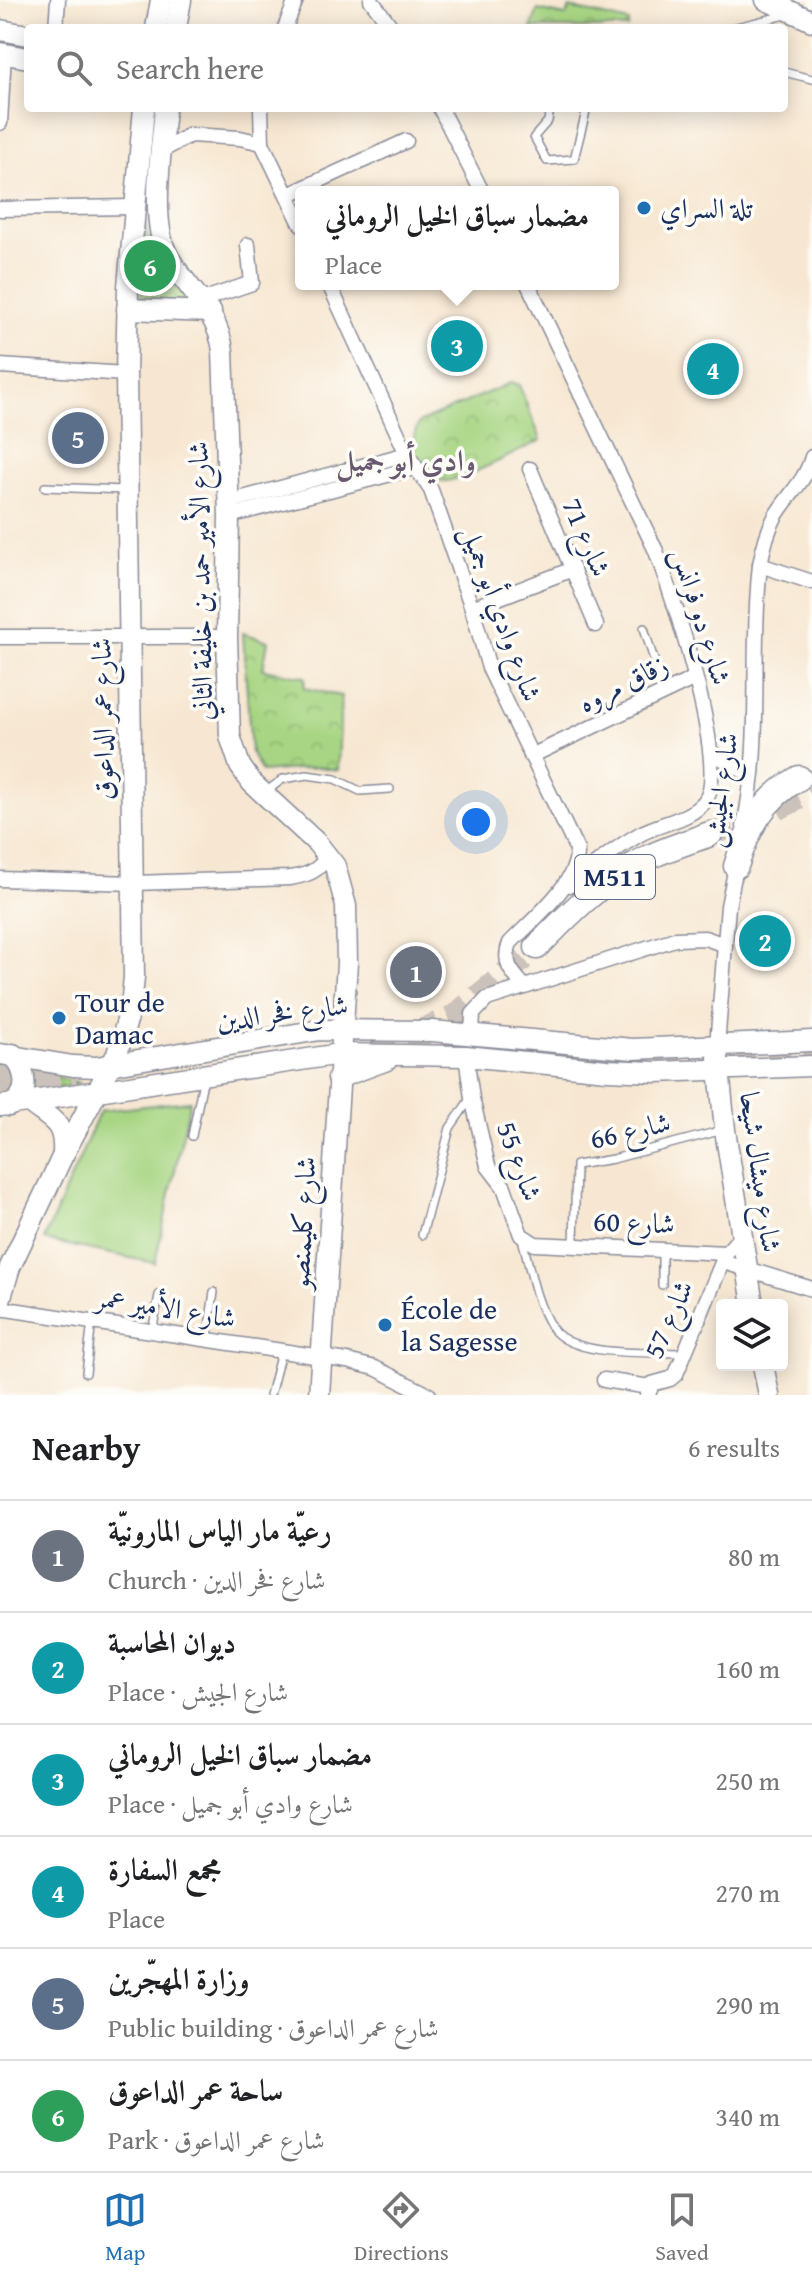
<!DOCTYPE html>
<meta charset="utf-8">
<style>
body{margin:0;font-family:"Gentium Book Plus",Amiri,serif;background:#f6f6f6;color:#202124}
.controls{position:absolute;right:24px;bottom:24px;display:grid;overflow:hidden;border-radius:8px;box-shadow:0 4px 20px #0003}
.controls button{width:72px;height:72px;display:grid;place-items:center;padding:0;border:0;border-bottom:2px solid #e0e0e0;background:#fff;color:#202124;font:40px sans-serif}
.you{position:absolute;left:476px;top:822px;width:28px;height:28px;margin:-20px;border:6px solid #fff;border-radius:50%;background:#1a73e8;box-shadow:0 0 0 12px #1a73e833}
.badge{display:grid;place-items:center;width:52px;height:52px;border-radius:50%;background:#1f6fb2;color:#fff;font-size:26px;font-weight:700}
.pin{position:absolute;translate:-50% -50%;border:4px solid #fff;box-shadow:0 2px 8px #0006}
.popup{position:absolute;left:295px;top:186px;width:324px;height:104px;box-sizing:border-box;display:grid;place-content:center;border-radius:8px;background:#fff;filter:drop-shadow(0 2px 6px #0005);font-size:26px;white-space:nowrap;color:#757577}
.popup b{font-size:30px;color:#202124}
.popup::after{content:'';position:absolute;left:50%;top:100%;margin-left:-16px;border:16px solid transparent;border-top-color:#fff}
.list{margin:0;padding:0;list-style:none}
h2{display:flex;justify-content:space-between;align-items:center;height:104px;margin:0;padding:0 32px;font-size:34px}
h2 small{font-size:26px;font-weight:400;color:#757577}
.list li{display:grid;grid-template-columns:52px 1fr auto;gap:24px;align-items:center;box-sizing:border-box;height:112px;padding:0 32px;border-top:2px solid #e0e0e0}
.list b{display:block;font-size:30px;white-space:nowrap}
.list p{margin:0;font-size:26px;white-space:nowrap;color:#757577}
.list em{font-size:26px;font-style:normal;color:#757577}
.icon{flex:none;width:44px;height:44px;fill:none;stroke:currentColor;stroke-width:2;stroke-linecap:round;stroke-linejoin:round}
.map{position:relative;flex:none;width:812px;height:1395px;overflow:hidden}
.search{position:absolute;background:#fff;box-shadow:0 4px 20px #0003;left:24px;right:24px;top:24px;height:88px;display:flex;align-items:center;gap:20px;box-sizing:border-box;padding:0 28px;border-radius:8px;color:#757577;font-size:30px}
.sheet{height:776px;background:#fff}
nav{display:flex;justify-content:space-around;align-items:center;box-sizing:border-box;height:112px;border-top:2px solid #e0e0e0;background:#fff;font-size:22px;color:#757577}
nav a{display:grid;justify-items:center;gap:4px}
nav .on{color:#1f6fb2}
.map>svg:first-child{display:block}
.grass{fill:url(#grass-dots);stroke:#628270;stroke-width:2}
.park{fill:url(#park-crowns);stroke:#628270;stroke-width:2}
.garden{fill:#a8d583;stroke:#628270;stroke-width:2}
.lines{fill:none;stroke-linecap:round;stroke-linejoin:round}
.highway-tunnel{stroke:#cbc2bb;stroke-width:24;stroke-dasharray:24 12;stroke-linecap:butt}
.lane-casing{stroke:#898b98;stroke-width:10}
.street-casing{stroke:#898b98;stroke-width:17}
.secondary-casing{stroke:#898b98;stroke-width:23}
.highway-casing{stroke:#898b98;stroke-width:27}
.lane{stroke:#fff;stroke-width:7}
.street{stroke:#fff;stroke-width:14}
.secondary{stroke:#fff;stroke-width:20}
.highway{stroke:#fff;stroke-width:24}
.poi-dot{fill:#1f6fb2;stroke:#fdfcf7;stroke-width:3}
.labels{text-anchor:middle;stroke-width:7;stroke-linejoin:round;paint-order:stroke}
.shield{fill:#fdfcf7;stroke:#5f6c8c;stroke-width:2}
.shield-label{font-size:26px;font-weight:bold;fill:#1b2f5e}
.poi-label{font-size:28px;fill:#1b2f5e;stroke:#fdfcf7;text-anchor:start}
.street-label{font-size:28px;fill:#1b2f5e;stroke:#fdfcf7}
.neighbourhood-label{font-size:30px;font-weight:bold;fill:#685870;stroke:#fdfcf7}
</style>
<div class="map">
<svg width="812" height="1395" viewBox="0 0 812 1395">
<defs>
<pattern id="grass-dots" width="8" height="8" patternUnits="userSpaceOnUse" patternTransform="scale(2)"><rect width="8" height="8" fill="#a8d583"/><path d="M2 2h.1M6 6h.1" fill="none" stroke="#90b774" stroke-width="1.8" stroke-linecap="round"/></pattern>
<pattern id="park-crowns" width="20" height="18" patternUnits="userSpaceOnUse" patternTransform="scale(2)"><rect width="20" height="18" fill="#a8d583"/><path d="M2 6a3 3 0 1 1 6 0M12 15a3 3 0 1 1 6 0" fill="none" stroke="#90b774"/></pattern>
</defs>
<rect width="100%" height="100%" fill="#fdfcf7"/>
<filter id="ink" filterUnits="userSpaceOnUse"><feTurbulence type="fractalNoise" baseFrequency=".0125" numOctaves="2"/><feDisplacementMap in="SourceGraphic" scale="16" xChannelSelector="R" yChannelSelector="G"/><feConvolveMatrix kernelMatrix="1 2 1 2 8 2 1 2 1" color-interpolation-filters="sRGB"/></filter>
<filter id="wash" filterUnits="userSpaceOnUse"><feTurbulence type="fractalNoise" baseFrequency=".006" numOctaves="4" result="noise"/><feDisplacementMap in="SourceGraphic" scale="32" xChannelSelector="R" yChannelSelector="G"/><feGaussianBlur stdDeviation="1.8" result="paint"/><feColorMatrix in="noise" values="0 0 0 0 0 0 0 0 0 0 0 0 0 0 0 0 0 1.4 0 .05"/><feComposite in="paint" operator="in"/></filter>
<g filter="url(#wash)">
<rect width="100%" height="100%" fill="#f7e7d2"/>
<g class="grass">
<path d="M0,1066C13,1071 14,1077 14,1091L0,1101Z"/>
<polygon points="26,1068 79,1083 26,1098"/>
</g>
<g class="park">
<polygon points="570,8 629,22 628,28 531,28 538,10 566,16"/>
<path d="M145,222C153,258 157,270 185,296L183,302H145L141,297Z"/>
<path d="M512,382L519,385L541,440C523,449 459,483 443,481C430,480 421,469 416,458C412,445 413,432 420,422Z"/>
<polygon points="243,633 268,641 263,669 305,677 304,688 341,696 338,770 319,767 262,772 251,753"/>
</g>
<polygon class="garden" points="190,1101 155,1263 44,1240 100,1111"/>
</g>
<g filter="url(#ink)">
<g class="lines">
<g class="highway-tunnel">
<polyline points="710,834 772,811 812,792"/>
<polyline points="416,1033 455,1016 537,947"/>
<polyline points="371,1046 494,1048 657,1060 812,1051"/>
<polyline points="0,1073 74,1072"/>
<polyline points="0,1092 77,1087"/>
</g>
<g class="lane-casing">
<g id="lane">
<polyline points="732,28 786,15"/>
<polyline points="784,72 812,79"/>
<polyline points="550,108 548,121 534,137 547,161 574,159 587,108"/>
<polyline points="45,487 125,490"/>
<polyline points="644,628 664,692"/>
<polyline points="264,793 283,779 307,775 335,779 360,791 390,789"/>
<polyline points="192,1136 204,1076"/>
<polyline points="422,1235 450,1128 470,1099"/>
<path d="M522,1239C530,1267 535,1303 552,1328C573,1358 649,1352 683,1353"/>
<polyline points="574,1246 576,1165 613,1159 723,1130"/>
<polyline points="662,1285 662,1251"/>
<polyline points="152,1332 159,1295"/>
<polyline points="207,1341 214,1292"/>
<polyline points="86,1373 92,1321"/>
<polyline points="270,1395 281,1352"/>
</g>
</g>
<g class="street-casing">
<g id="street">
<polyline points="371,0 392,28"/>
<polyline points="56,28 58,0"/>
<polyline points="285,28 296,0"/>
<polyline points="261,108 262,143 301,224"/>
<polyline points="440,108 482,192"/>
<polyline points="0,123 4,54"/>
<polyline points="161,151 190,135 240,138 262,143"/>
<polyline points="288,195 406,141"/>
<polyline points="0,209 135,207"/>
<path d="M329,284L407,454L431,490L472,608L489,668L577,850C579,883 531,921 510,943C502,963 512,973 525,987"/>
<path d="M528,284L656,551C671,592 731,768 705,801C690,820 660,823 640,834C614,849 592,867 570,885"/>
<polyline points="202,300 252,283 248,245"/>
<polyline points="0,366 126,374"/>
<polyline points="530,469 596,625"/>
<polyline points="228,502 407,454"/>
<polyline points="229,516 414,468"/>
<polyline points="760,565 812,582"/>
<polyline points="472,608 573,569"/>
<polyline points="0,637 227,637"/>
<polyline points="711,752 742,770"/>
<polyline points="531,756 695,678"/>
<path d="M744,826C763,739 750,652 760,565C763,548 767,532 775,517C787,496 806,481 812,457"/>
<path d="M0,879L134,883L290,878C308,875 319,871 328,855"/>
<polyline points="472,1034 473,1014 487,999 675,939 705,938 725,945"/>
<polyline points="717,1046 728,906 737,862"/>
<polyline points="466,1056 472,1098 488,1166 504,1187 521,1235 535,1244 726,1253"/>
<polyline points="724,1262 812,1289"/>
<polyline points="0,1308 347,1361 375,1368 429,1395"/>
<polyline points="604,1380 650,1387"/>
<polyline points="648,1395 652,1384 670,1379 676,1374 726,1253 740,1237"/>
</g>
</g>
<g class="secondary-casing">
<g id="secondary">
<polyline points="766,0 812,21"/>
<polyline points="156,28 161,0"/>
<polyline points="176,28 181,0"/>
<polyline points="0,30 28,35"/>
<polyline points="0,53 28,58"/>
<path d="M165,108C162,148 149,221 168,256C187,290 218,310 223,351L229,516L227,637L230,736L240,766L252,783L317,843L335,866L346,906L347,963L319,1395"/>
<polyline points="127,309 211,312"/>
<polyline points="0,1054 73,1066 96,1067 320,1030 432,1031 633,1049 812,1041"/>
<polyline points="718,1058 725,1130 753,1305"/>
<polyline points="338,1078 387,1060"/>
<path d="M30,1103C53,1121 65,1122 63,1155"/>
<polyline points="0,1106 340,1054 466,1056 607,1070 656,1072 812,1066"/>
<path d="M9,1106C32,1094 26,1072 13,1054"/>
<polyline points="0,1300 10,1267 63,1155 117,1054 131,1007 134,977 126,374 128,287 144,108"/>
<polyline points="763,1365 769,1395"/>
</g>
</g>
<g class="highway-casing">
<g id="highway">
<path d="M736,866C748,828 764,798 799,778"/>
<path d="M537,947C568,915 599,883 639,862C661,850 686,843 710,834"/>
</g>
</g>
<use href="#lane" class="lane"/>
<use href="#street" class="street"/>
<use href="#secondary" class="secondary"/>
<use href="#highway" class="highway"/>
</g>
</g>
<g class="poi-dot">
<circle cx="644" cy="208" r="8"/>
<circle cx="59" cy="1018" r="8"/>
<circle cx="385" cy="1325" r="8"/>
</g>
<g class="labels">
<rect class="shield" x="575" y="855" width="80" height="44" rx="6"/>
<g class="shield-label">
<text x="615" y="886">M511</text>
</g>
<g class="poi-label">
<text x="660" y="218">تلة السراي</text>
<text x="75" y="1012">Tour de<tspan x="75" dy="32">Damac</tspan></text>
<text x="401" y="1319">École de<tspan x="401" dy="32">la Sagesse</tspan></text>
</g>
<g class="street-label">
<text transform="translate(587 537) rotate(67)" y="10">شارع 71</text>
<text transform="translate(200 581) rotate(-91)" y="10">شارع الأمير حمد بن خليفة الثاني</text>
<text transform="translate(502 613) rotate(70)" y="10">شارع وادي أبو جميل</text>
<text transform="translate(702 616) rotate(73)" y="10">شارع دو فرانس</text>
<text transform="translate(623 683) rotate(-26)" y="10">زقاق مروه</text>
<text transform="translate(102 719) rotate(-91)" y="10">شارع عمر الداعوق</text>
<text transform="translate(720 790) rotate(-82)" y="10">شارع الجيش</text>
<text transform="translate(282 1012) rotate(-7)" y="10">شارع فخر الدين</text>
<text transform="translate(630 1130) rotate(-13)" y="10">شارع 66</text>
<text transform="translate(520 1161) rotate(70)" y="10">شارع 55</text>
<text transform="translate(761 1172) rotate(82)" y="10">شارع ميشال شيحا</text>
<text transform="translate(634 1222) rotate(2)" y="10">شارع 60</text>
<text transform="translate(302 1223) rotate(-87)" y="10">شارع كليمنصو</text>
<text transform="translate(166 1307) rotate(9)" y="10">شارع الأمير عمر</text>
<text transform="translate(668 1319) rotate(-66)" y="10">شارع 57</text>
</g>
<g class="neighbourhood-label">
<text x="406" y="471">وادي أبو جميل</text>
</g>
</g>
</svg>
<div class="controls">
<button><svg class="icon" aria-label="layers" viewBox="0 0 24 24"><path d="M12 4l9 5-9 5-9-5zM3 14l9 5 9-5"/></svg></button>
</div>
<div class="you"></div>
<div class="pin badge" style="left:416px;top:972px;background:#6b7280">1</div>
<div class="pin badge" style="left:765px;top:941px;background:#0f9aa8">2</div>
<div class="pin badge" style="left:457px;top:346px;background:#0f9aa8">3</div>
<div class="popup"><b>مضمار سباق الخيل الروماني</b>Place</div>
<div class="pin badge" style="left:713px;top:369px;background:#0f9aa8">4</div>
<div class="pin badge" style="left:78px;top:438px;background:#5c6f8a">5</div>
<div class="pin badge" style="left:150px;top:266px;background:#2e9e5b">6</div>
<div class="search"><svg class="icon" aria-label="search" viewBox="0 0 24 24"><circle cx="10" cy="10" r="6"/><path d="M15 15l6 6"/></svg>Search here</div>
</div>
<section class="sheet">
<h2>Nearby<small>6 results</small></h2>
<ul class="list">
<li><span class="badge" style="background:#6b7280">1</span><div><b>رعيّة مار الياس المارونيّة</b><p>Church · شارع فخر الدين</p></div><em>80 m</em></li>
<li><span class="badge" style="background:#0f9aa8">2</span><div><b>ديوان المحاسبة</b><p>Place · شارع الجيش</p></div><em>160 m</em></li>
<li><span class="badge" style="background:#0f9aa8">3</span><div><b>مضمار سباق الخيل الروماني</b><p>Place · شارع وادي أبو جميل</p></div><em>250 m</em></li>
<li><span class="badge" style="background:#0f9aa8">4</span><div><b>مجمع السفارة</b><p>Place</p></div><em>270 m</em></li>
<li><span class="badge" style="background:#5c6f8a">5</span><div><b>وزارة المهجّرين</b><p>Public building · شارع عمر الداعوق</p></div><em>290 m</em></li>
<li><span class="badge" style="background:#2e9e5b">6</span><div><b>ساحة عمر الداعوق</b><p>Park · شارع عمر الداعوق</p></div><em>340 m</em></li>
</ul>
</section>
<nav>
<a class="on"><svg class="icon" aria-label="map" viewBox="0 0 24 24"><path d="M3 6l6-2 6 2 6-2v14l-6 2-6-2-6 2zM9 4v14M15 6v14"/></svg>Map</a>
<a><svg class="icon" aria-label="directions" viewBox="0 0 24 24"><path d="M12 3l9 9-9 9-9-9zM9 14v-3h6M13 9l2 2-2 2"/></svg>Directions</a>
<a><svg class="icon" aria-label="saved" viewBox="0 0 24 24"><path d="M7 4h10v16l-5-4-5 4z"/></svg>Saved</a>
</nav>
